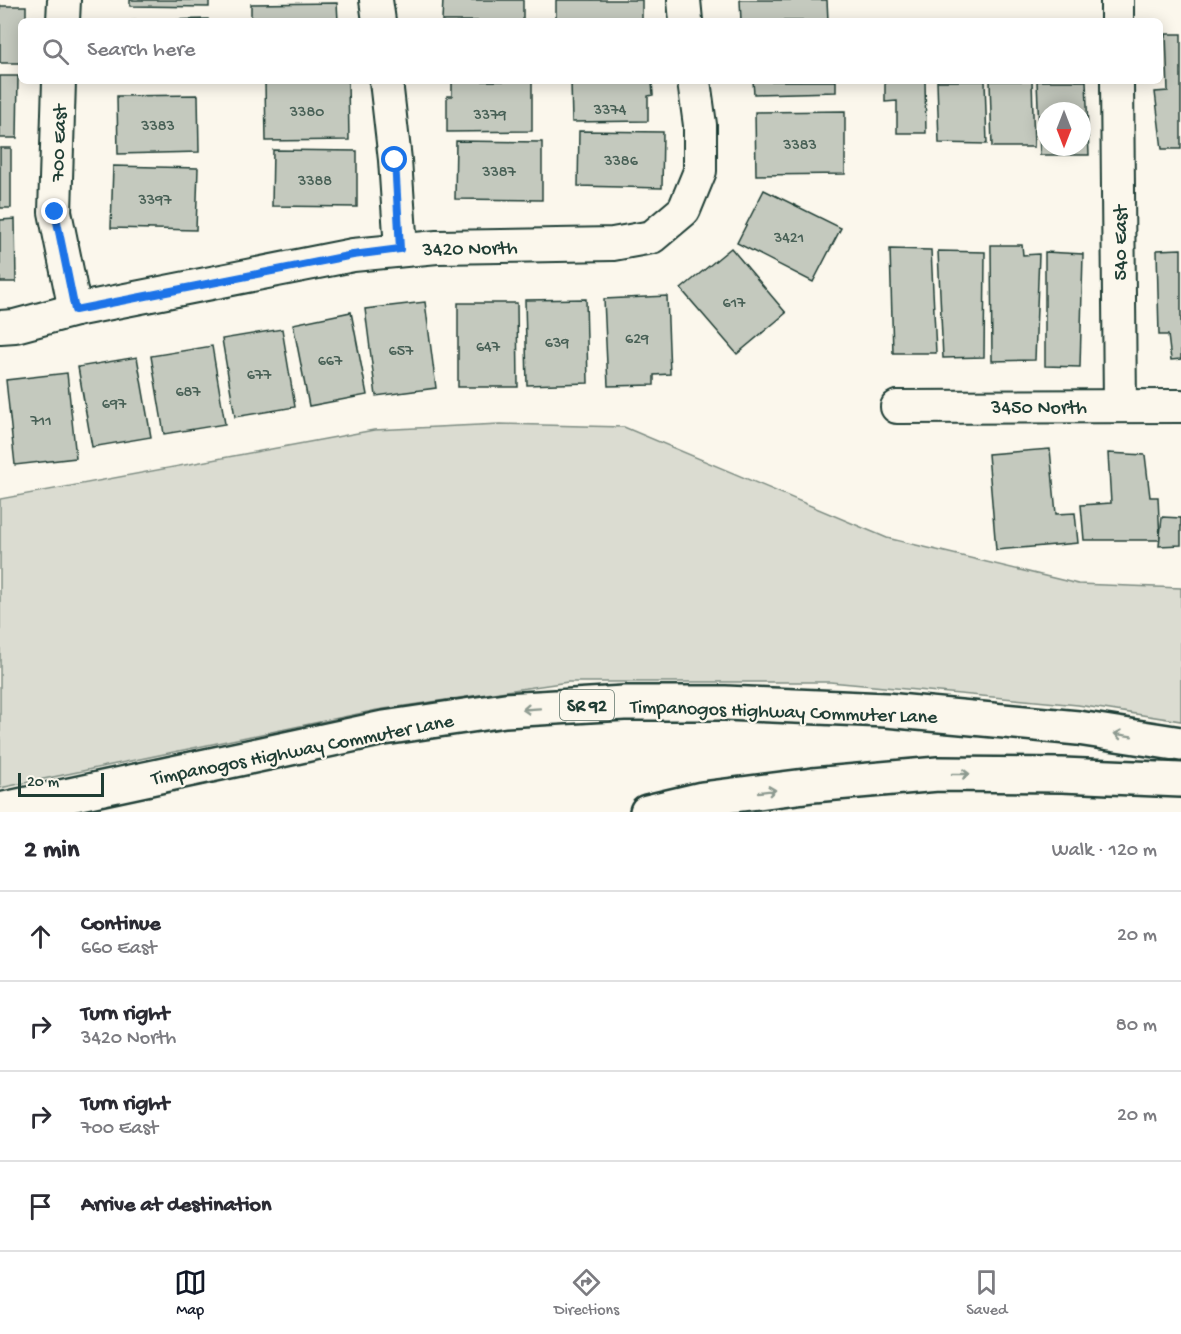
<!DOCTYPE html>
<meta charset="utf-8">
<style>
body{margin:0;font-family:"Gochi Hand",sans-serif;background:#f7f7f7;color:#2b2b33}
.compass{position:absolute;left:1037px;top:102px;width:54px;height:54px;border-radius:50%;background:#fff;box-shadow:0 3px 15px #0003;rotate:180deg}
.scale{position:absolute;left:18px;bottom:15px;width:86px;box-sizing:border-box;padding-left:6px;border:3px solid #1f3d34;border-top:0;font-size:16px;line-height:21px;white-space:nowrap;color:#1f3d34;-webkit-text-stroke:4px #fbf7ec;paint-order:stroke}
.stop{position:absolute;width:18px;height:18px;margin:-14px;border:4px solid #1a73e8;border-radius:50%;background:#fff}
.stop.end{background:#1a73e8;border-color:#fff;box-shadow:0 2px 6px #0008}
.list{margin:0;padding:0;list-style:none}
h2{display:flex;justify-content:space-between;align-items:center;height:78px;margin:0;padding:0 24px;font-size:26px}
h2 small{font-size:20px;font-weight:400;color:#7c7c81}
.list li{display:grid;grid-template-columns:39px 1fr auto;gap:18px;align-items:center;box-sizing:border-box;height:90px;padding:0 24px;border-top:2px solid #e1e1e2}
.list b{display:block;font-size:22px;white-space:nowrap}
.list p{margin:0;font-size:20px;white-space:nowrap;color:#7c7c81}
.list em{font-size:20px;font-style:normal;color:#7c7c81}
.icon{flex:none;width:33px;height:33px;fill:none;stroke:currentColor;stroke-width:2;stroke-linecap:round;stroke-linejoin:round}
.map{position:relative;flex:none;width:1181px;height:812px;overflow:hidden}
.search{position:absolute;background:#fff;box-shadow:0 3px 15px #0003;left:18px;right:18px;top:18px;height:66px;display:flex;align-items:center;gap:15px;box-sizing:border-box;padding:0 21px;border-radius:9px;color:#7c7c81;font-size:22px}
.sheet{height:438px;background:#fff}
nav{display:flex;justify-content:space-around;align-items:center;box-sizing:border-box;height:84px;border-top:2px solid #e1e1e2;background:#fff;font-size:16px;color:#7c7c81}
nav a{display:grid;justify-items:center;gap:3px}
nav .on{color:#111827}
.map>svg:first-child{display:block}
.green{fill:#dbdcd1;stroke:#7d8c82;stroke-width:1.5}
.building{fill:#c4c9be;stroke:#1f3d34;stroke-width:1.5;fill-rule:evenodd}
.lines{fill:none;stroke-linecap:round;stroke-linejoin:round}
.minor-casing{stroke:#1f3d34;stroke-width:36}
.major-casing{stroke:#1f3d34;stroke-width:38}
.minor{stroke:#fbf7ec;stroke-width:32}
.major{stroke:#fbf7ec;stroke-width:33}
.oneway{stroke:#8d9a90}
.route{stroke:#1a73e8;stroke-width:8}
.labels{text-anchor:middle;stroke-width:4.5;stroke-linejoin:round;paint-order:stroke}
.number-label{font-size:16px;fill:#486056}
.shield{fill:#fbf7ec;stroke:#61756b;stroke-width:1.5}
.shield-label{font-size:18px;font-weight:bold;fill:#1f3d34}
.street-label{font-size:20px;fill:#1f3d34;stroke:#fbf7ec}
</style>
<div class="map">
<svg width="1181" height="812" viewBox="0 0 1181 812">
<rect width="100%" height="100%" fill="#fbf7ec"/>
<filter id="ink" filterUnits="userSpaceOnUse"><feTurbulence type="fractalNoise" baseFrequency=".0167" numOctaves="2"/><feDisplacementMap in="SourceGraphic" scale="12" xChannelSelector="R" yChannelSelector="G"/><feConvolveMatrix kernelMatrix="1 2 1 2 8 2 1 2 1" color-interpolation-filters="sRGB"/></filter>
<g filter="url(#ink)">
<polygon class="green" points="500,424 624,427 887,538 1078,584 1181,588 1181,721 1078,705 830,682 568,682 377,710 0,788 0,499 374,430"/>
<g class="building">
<polygon points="130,0 209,0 209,7 130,6"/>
<polygon points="443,0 523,0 523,21 442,21"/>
<rect x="556" y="0" width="86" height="21"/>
<polygon points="740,0 827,0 828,21 741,21"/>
<polygon points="337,3 338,21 251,21 251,4"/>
<polygon points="0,6 26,6 26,21 21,21 21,63 0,63"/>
<polygon points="208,19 208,21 119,21"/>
<polygon points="1166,34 1181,34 1181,149 1162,149 1155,92 1168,91"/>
<polygon points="0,76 18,76 17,138 0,138"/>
<polygon points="265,81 348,81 349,140 266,141"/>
<polygon points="452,81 532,81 532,131 447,132 447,96 452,96"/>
<polygon points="571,81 652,81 653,95 648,96 648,121 572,122"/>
<polygon points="753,81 836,81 836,92 754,94"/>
<polygon points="885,81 925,81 926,133 897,133 897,101 885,102"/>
<polygon points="937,81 985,81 987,144 939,143"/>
<polygon points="990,81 1032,81 1034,147 992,147"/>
<path d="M1037,81H1086L1089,155H1040ZM1046,111H1082V147H1046Z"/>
<polygon points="198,95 199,152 118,154 117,96"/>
<polygon points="845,111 845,174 756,175 755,112"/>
<polygon points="579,131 663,132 662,188 578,186"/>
<polygon points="456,141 542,142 542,200 455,199"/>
<rect x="0" y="148" width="11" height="60"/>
<polygon points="273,150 357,151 357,207 272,206"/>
<polygon points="113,166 198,168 196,230 111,228"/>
<polygon points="764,190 841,228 813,282 737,243"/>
<polygon points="15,219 16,282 0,282 0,220"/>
<polygon points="991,245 1022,245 1023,255 1039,254 1035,360 992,361"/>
<polygon points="731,248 786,313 737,354 681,289"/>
<polygon points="890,249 931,250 936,353 893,353"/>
<polygon points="1181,249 1181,359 1171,360 1168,335 1159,335 1157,250"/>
<polygon points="938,251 985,252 984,357 943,358"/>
<polygon points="1045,252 1083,254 1080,367 1045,366"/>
<polygon points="667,296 670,374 654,375 654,385 608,386 604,299"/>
<polygon points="586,299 588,383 527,385 525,300"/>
<polygon points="425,302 436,388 376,396 365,309"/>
<polygon points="458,303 517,303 518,387 458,387"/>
<polygon points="351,312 367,395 309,406 293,324"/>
<polygon points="282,329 295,407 235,417 222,339"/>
<polygon points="212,346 225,424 164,434 151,356"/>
<polygon points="137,357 151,437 92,447 78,367"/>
<polygon points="67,373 76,458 15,465 6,380"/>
<polygon points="1050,449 1056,514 1075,513 1078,543 996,550 988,454"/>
<polygon points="1108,453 1145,455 1150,497 1158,497 1160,540 1084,540 1081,505 1111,503"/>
<polygon points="1162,517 1181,518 1181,545 1159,546"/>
</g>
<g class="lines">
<g class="minor-casing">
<g id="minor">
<polyline points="376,0 379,21"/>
<polyline points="684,0 686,21"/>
<polyline points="1117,0 1117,21"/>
<polyline points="63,21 64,0"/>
<polyline points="59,81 55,212 75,310"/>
<polyline points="386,81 395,160 401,249"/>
<polyline points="1117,81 1120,406"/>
<polyline points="0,327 15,326 75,310 353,255 437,247 613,244 652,237 684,210 700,171 700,125 694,81"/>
<polyline points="897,407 1181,406"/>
</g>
</g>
<g class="major-casing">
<g id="major">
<polyline points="0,810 384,728 505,710 624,703 725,703 886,710 1078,728 1181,744"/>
<polyline points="647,812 702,799 813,785 938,774 1062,775 1181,780"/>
</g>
</g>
<use href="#minor" class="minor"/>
<use href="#major" class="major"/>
</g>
<defs><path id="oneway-shaft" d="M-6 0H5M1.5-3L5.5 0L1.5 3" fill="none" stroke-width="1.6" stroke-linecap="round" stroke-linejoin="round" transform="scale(1.5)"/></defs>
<g class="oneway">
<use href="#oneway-shaft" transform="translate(531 709) rotate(176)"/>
<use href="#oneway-shaft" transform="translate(1123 735) rotate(-171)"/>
<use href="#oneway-shaft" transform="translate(961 774)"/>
<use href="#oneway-shaft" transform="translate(767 791) rotate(-7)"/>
</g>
</g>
<g class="lines" filter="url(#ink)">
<polyline class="route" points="55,212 75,310 353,255 400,249 395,160"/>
</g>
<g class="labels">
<g class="number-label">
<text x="610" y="114">3374</text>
<text x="307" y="116">3380</text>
<text x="490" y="119">3379</text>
<text x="158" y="130">3383</text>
<text x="800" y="149">3383</text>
<text x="621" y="165">3386</text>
<text x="499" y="176">3387</text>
<text x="315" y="185">3388</text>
<text x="155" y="204">3397</text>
<text x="789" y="242">3421</text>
<text x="734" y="307">617</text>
<text x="637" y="343">629</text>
<text x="557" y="347">639</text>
<text x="488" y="351">647</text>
<text x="401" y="355">657</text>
<text x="330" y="365">667</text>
<text x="259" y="379">677</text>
<text x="188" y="396">687</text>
<text x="114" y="408">697</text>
<text x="41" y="425">711</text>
</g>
<rect class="shield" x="560" y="690" width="54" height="30" rx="4.5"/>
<g class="shield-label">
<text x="587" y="711">SR 92</text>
</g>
<g class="street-label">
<text transform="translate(57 143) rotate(-88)" y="7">700 East</text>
<text transform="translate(1119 243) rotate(-90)" y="7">540 East</text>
<text transform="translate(470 247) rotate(-1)" y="7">3420 North</text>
<text x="1039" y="413">3450 North</text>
<text transform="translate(784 710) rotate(2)" y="7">Timpanogos Highway Commuter Lane</text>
<text transform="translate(302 748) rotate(-11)" y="7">Timpanogos Highway Commuter Lane</text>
</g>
</g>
</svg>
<svg class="compass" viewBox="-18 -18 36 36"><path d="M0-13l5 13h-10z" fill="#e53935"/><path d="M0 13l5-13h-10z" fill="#7c7c81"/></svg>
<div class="scale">20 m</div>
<div class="stop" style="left:395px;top:160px"></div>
<div class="stop end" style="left:55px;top:212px"></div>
<div class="search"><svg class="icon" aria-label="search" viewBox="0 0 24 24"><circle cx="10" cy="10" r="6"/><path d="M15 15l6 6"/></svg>Search here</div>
</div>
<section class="sheet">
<h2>2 min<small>Walk · 120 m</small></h2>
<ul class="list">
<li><svg class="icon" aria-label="ahead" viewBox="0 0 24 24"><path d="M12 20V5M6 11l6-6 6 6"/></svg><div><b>Continue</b><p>660 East</p></div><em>20 m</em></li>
<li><svg class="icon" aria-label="right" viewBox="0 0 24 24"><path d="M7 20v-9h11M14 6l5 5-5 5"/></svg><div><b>Turn right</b><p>3420 North</p></div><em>80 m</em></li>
<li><svg class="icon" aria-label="right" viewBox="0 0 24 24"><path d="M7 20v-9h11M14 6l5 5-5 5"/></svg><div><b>Turn right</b><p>700 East</p></div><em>20 m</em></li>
<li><svg class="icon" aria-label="arrive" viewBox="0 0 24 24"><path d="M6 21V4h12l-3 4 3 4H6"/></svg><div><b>Arrive at destination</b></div></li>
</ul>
</section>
<nav>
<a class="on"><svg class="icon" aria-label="map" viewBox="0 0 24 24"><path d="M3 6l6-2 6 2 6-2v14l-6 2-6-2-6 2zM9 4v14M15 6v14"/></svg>Map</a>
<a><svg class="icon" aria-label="directions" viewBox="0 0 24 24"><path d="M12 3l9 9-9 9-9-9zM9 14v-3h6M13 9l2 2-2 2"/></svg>Directions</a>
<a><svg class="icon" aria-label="saved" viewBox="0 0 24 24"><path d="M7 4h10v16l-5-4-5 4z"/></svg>Saved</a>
</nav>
